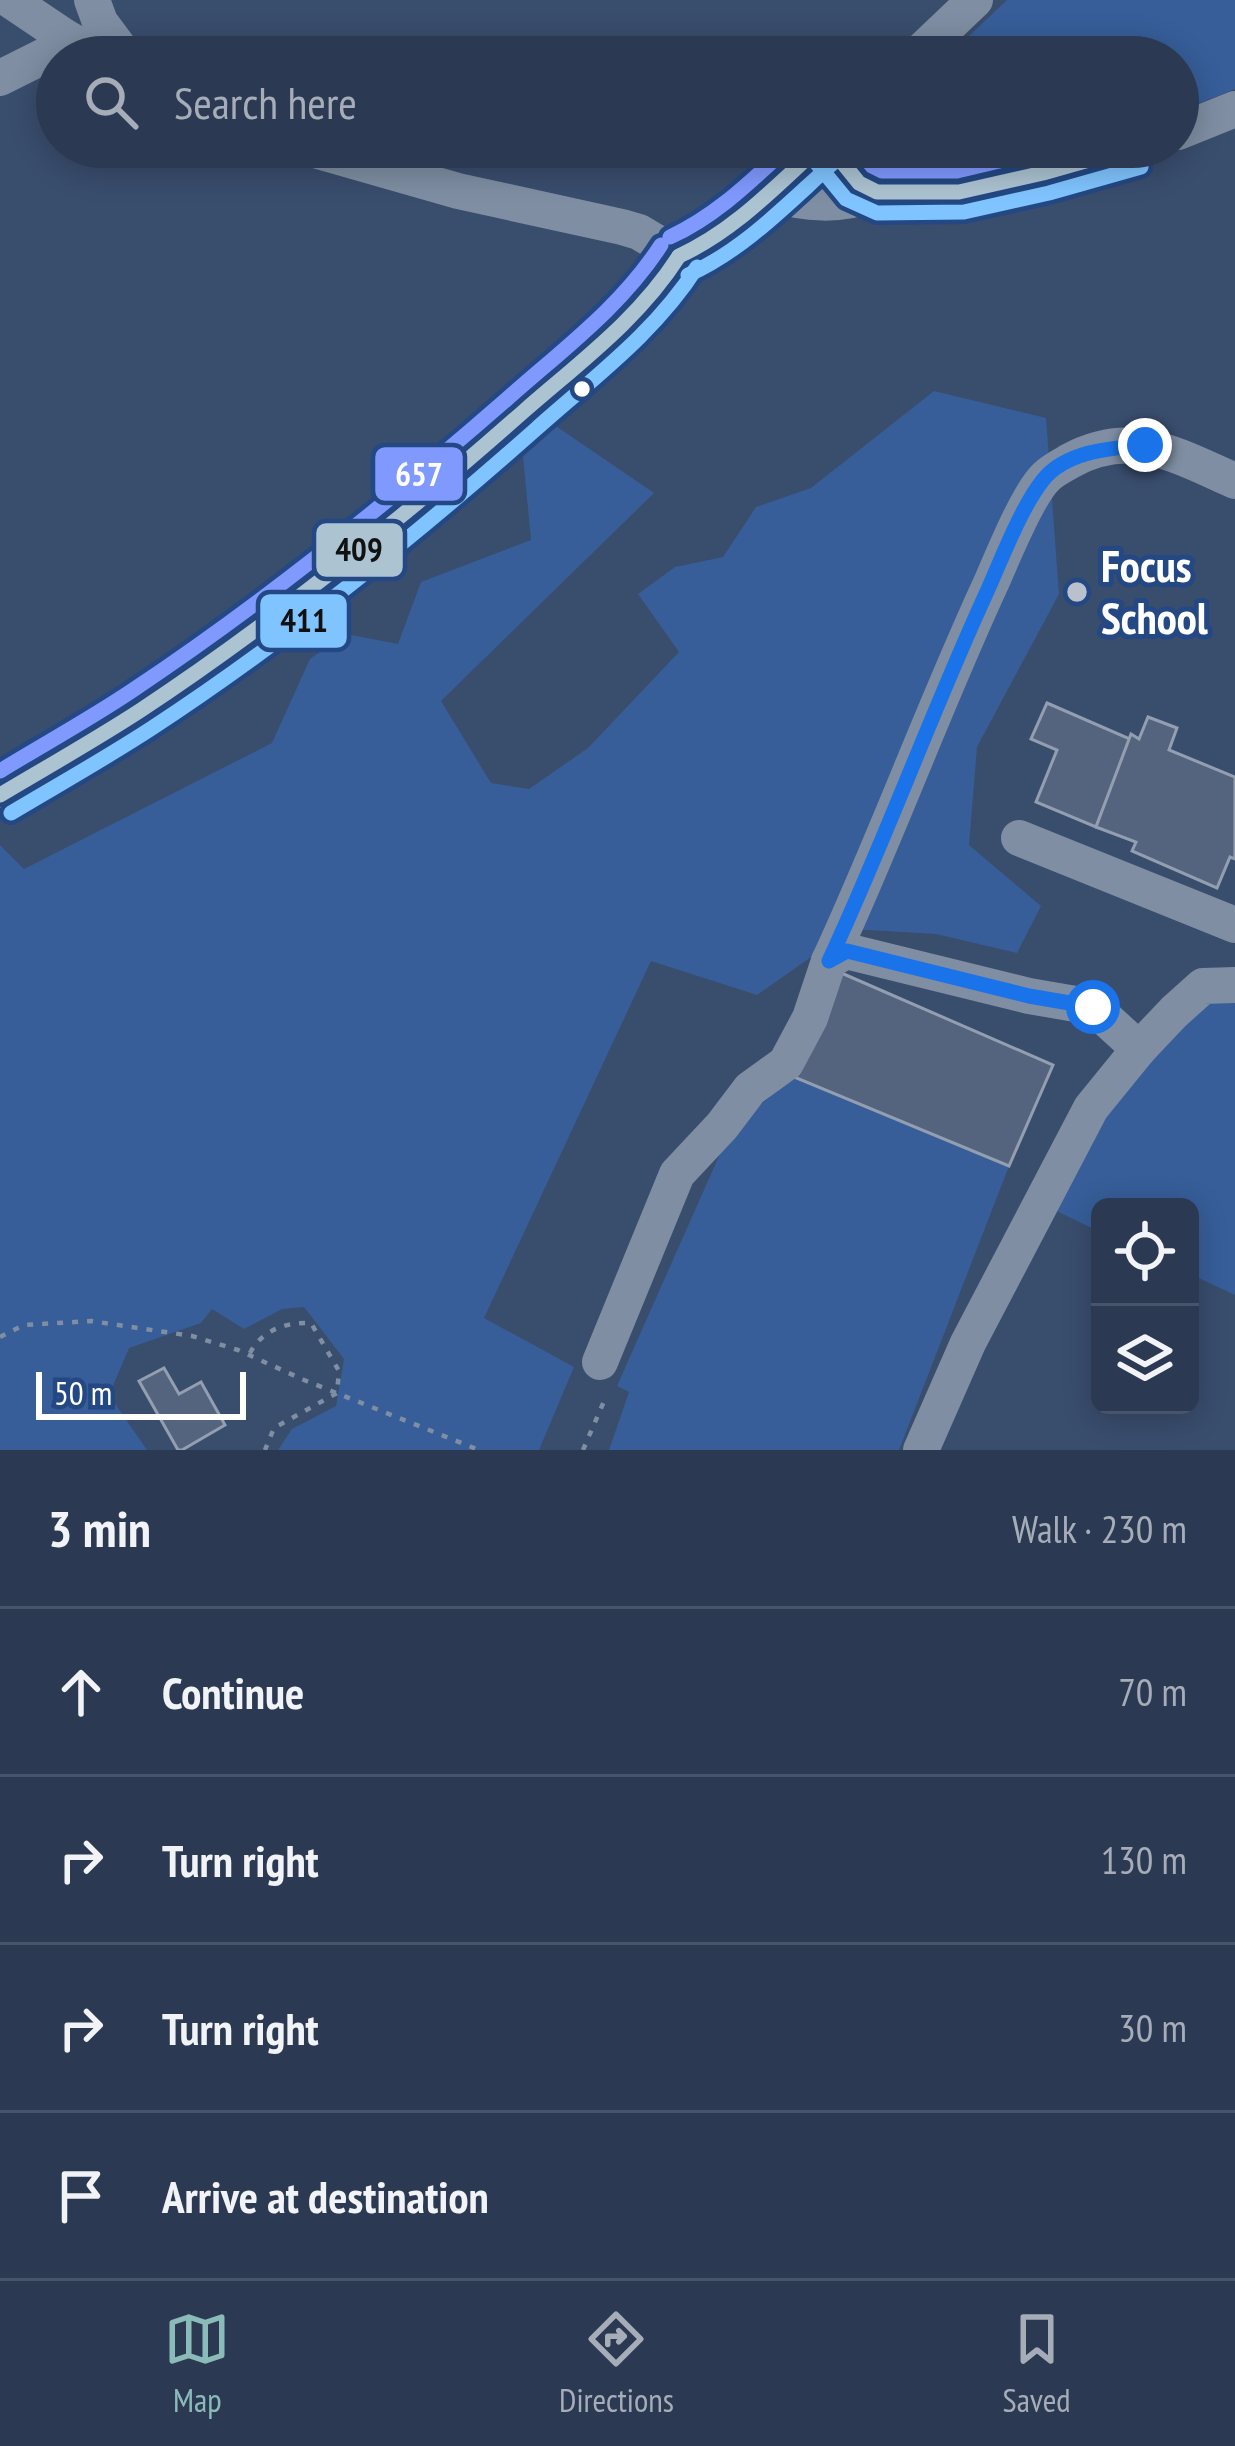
<!DOCTYPE html>
<meta charset="utf-8">
<style>
body{margin:0;font-family:"PT Sans Narrow",sans-serif;background:#334159;color:#f1f3f6}
.controls{position:absolute;right:36px;bottom:36px;display:grid;overflow:hidden;border-radius:18px;box-shadow:0 6px 30px #0003}
.controls button{width:108px;height:108px;display:grid;place-items:center;padding:0;border:0;border-bottom:3px solid #475469;background:#2b3a52;color:#f1f3f6;font:60px sans-serif}
.scale{position:absolute;left:36px;bottom:30px;width:210px;box-sizing:border-box;padding-left:12px;border:6px solid #fff;border-top:0;font-size:33px;line-height:42px;white-space:nowrap;color:#fff;-webkit-text-stroke:9px #234883;paint-order:stroke}
.stop{position:absolute;width:36px;height:36px;margin:-27px;border:9px solid #1a73e8;border-radius:50%;background:#fff}
.stop.end{background:#1a73e8;border-color:#fff;box-shadow:0 3px 12px #0008}
.list{margin:0;padding:0;list-style:none}
h2{display:flex;justify-content:space-between;align-items:center;height:156px;margin:0;padding:0 48px;font-size:51px}
h2 small{font-size:39px;font-weight:400;color:#a6adb8}
.list li{display:grid;grid-template-columns:78px 1fr auto;gap:36px;align-items:center;box-sizing:border-box;height:168px;padding:0 48px;border-top:3px solid #475469}
.list b{display:block;font-size:45px;white-space:nowrap}
.list em{font-size:39px;font-style:normal;color:#a6adb8}
.icon{flex:none;width:66px;height:66px;fill:none;stroke:currentColor;stroke-width:2;stroke-linecap:round;stroke-linejoin:round}
.map{position:relative;flex:none;width:1235px;height:1450px;overflow:hidden}
.search{position:absolute;background:#2b3a52;box-shadow:0 6px 30px #0003;left:36px;right:36px;top:36px;height:132px;display:flex;align-items:center;gap:30px;box-sizing:border-box;padding:0 42px;border-radius:66px;color:#a6adb8;font-size:45px}
.sheet{height:828px;background:#2b3a52}
nav{display:flex;justify-content:space-around;align-items:center;box-sizing:border-box;height:168px;border-top:3px solid #475469;background:#2b3a52;font-size:33px;color:#a6adb8}
nav a{display:grid;justify-items:center;gap:6px}
nav .on{color:#8bbbb9}
.map>svg:first-child{display:block}
.green{fill:#375e99}
.building{fill:#54647e;stroke:#939eb1;stroke-width:3}
.lines{fill:none;stroke-linecap:round;stroke-linejoin:round}
.path{stroke:#7f8ea3;stroke-width:4.5;stroke-dasharray:6 9;stroke-linecap:butt}
.minor{stroke:#7f8ea3;stroke-width:36}
.bus-1-casing{stroke:#234883;stroke-width:24}
.bus-2-casing{stroke:#234883;stroke-width:24}
.bus-3-casing{stroke:#234883;stroke-width:24}
.bus-1{stroke:#acc3d2;stroke-width:15}
.bus-2{stroke:#80c4ff;stroke-width:15}
.bus-3{stroke:#8099ff;stroke-width:15}
.route{stroke:#1a73e8;stroke-width:15}
.bus-dot{fill:#fff;stroke:#234883;stroke-width:4.5}
.poi-dot{fill:#bac1cc;stroke:#234883;stroke-width:4.5}
.labels{text-anchor:middle;stroke-width:10;stroke-linejoin:round;paint-order:stroke}
.poi-label{font-size:45px;font-weight:bold;fill:#fff;stroke:#234883;text-anchor:start}
.line-badge{stroke:#234883;stroke-width:4.5}
.badge-label{font-size:33px;text-anchor:middle;font-weight:bold;fill:#fff}
.pale-badge-label{font-size:33px;text-anchor:middle;font-weight:bold;fill:#111}
</style>
<div class="map">
<svg width="1235" height="1450" viewBox="0 0 1235 1450">
<rect width="100%" height="100%" fill="#394d6d"/>
<g class="green">
<polygon points="1007,0 1235,0 1235,89 1178,112 1178,57 947,57"/>
<polygon points="860,147 1069,147 957,175 893,175 874,165"/>
<polygon points="934,391 1046,418 1059,594 977,747 969,845 1041,906 1017,953 936,934 851,929 757,995 651,961 484,1318 574,1367 539,1450 278,1450 292,1429 336,1406 344,1359 304,1307 282,1309 244,1329 212,1309 201,1323 129,1348 109,1395 147,1450 0,1450 0,845 24,869 272,743 310,659 346,634 398,644 421,582 531,540 523,456 553,424 654,493 441,701 491,783 529,789 588,748 679,652 638,594 675,567 723,557 756,507 811,488"/>
<polygon points="1235,985 1235,1295 1190,1274 1190,1207 1100,1207 1100,1232 1040,1203 1139,1049"/>
<polygon points="794,1077 1009,1166 899,1450 609,1450 629,1392 617,1386 731,1129"/>
</g>
<g class="building">
<polygon points="1047,703 1130,739 1096,827 1036,802 1057,750 1031,739"/>
<polygon points="1148,717 1177,728 1169,750 1235,777 1235,859 1230,857 1217,888 1132,851 1136,842 1096,827 1131,734 1139,739"/>
<polygon points="839,972 1053,1065 1009,1166 794,1077"/>
<polygon points="164,1368 179,1394 201,1382 225,1425 182,1450 178,1450 139,1381"/>
</g>
<g class="lines">
<g class="path">
<polyline points="0,1337 24,1325 91,1321 192,1336 238,1350 304,1380 479,1450"/>
<path d="M250,1353C262,1330 286,1322 311,1323L339,1371L337,1393L274,1428L265,1450"/>
<polyline points="583,1450 605,1399"/>
</g>
<g class="minor">
<polyline points="10,0 65,37 101,57"/>
<polyline points="92,0 100,22 126,57"/>
<polyline points="915,57 975,0"/>
<polyline points="0,78 46,55 65,37"/>
<polyline points="1178,132 1235,109"/>
<polyline points="304,147 458,191 622,227 639,232 679,256"/>
<polyline points="830,147 859,183 877,192 959,192 1043,173 1135,147"/>
<path d="M766,193C805,204 840,208 877,192"/>
<path d="M679,256C728,238 779,182 819,147"/>
<path d="M0,795C47,767 95,740 141,710C282,617 413,511 538,399C588,355 646,314 679,256"/>
<polyline points="1019,838 1235,925"/>
<path d="M829,961C887,836 934,706 992,581C1003,556 1028,493 1047,476C1053,470 1063,465 1070,461C1132,427 1178,456 1235,481"/>
<polyline points="600,1362 677,1174 722,1126 750,1089 786,1063 810,1018 829,961 846,951 1029,996 1093,1007 1139,1049"/>
<polyline points="921,1450 968,1343 1091,1108 1139,1049 1174,1012 1203,986 1235,985"/>
</g>
<g class="bus-1-casing">
<g id="bus-1">
<polyline points="830,147 859,183 877,192 959,192 1043,173 1135,147"/>
<path d="M679,256C734,231 775,187 819,147"/>
<path d="M0,795C47,767 95,740 141,710C277,620 403,518 524,411C580,362 639,319 679,256"/>
</g>
</g>
<g class="bus-2-casing">
<g id="bus-2">
<polyline points="814,160 846,199 877,213 964,212 1049,193 1141,167"/>
<path d="M688,275C745,249 787,204 833,163"/>
<path d="M11,813C58,785 106,758 152,728C288,639 414,537 536,429C593,378 655,333 697,267"/>
</g>
</g>
<g class="bus-3-casing">
<g id="bus-3">
<polyline points="857,147 872,166 882,171 957,171 1058,147"/>
<path d="M670,237C716,216 751,181 788,147"/>
<path d="M0,771C44,744 90,719 133,690C265,602 388,503 507,399C562,350 621,307 661,245"/>
</g>
</g>
<use href="#bus-1" class="bus-1"/>
<use href="#bus-2" class="bus-2"/>
<use href="#bus-3" class="bus-3"/>
</g>
<g class="lines">
<path class="route" d="M1093,1007L1029,996L847,951L829,961C885,841 930,716 985,596C1001,561 1020,509 1043,480C1066,451 1112,448 1145,445"/>
</g>
<circle class="bus-dot" cx="582" cy="389" r="10"/>
<circle class="poi-dot" cx="1077" cy="592" r="12"/>
<g class="labels">
<g class="poi-label">
<text x="1101" y="582">Focus<tspan x="1101" dy="52">School</tspan></text>
</g>
</g>
<g class="line-badge">
<rect x="373" y="445" width="92" height="58" rx="12" fill="#8099ff"/>
<rect x="314" y="521" width="91" height="58" rx="12" fill="#acc3d2"/>
<rect x="258" y="592" width="91" height="58" rx="12" fill="#80c4ff"/>
</g>
<g class="badge-label">
<text x="419" y="486">657</text>
</g>
<g class="pale-badge-label">
<text x="359" y="561">409</text>
<text x="304" y="632">411</text>
</g>
</svg>
<div class="controls">
<button><svg class="icon" aria-label="locate" viewBox="0 0 24 24"><circle cx="12" cy="12" r="6"/><path d="M12 2v4M12 18v4M2 12h4M18 12h4"/></svg></button>
<button><svg class="icon" aria-label="layers" viewBox="0 0 24 24"><path d="M12 4l9 5-9 5-9-5zM3 14l9 5 9-5"/></svg></button>
</div>
<div class="scale">50 m</div>
<div class="stop" style="left:1093px;top:1007px"></div>
<div class="stop end" style="left:1145px;top:445px"></div>
<div class="search"><svg class="icon" aria-label="search" viewBox="0 0 24 24"><circle cx="10" cy="10" r="6"/><path d="M15 15l6 6"/></svg>Search here</div>
</div>
<section class="sheet">
<h2>3 min<small>Walk · 230 m</small></h2>
<ul class="list">
<li><svg class="icon" aria-label="ahead" viewBox="0 0 24 24"><path d="M12 20V5M6 11l6-6 6 6"/></svg><div><b>Continue</b></div><em>70 m</em></li>
<li><svg class="icon" aria-label="right" viewBox="0 0 24 24"><path d="M7 20v-9h11M14 6l5 5-5 5"/></svg><div><b>Turn right</b></div><em>130 m</em></li>
<li><svg class="icon" aria-label="right" viewBox="0 0 24 24"><path d="M7 20v-9h11M14 6l5 5-5 5"/></svg><div><b>Turn right</b></div><em>30 m</em></li>
<li><svg class="icon" aria-label="arrive" viewBox="0 0 24 24"><path d="M6 21V4h12l-3 4 3 4H6"/></svg><div><b>Arrive at destination</b></div></li>
</ul>
</section>
<nav>
<a class="on"><svg class="icon" aria-label="map" viewBox="0 0 24 24"><path d="M3 6l6-2 6 2 6-2v14l-6 2-6-2-6 2zM9 4v14M15 6v14"/></svg>Map</a>
<a><svg class="icon" aria-label="directions" viewBox="0 0 24 24"><path d="M12 3l9 9-9 9-9-9zM9 14v-3h6M13 9l2 2-2 2"/></svg>Directions</a>
<a><svg class="icon" aria-label="saved" viewBox="0 0 24 24"><path d="M7 4h10v16l-5-4-5 4z"/></svg>Saved</a>
</nav>
